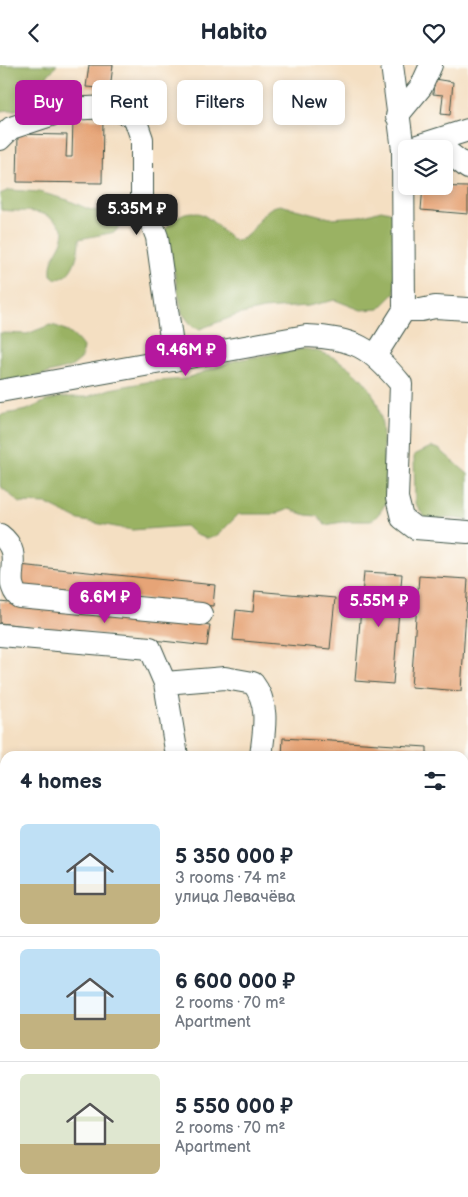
<!DOCTYPE html>
<meta charset="utf-8">
<style>
:root{--surface:#fff;--page:#f2f2f3;--text:#1f2937;--muted:#747a83;--line:#e0e1e3;--accent:#b5179e}
body{margin:0;font-family:"Balsamiq Sans",sans-serif;background:var(--page);color:var(--text);height:100vh;display:flex;flex-direction:column;font-size:19px;white-space:nowrap}
*{box-sizing:border-box;margin:0}
p{font-size:16px;color:var(--muted)}
.icon{flex:none;width:28px;height:28px;fill:none;stroke:currentColor;stroke-width:2;stroke-linecap:round;stroke-linejoin:round}
.map{position:relative;flex:1;overflow:hidden}
.details{position:absolute;left:0px;top:686px;width:469px;height:446px;display:flex;flex-direction:column;background:var(--surface);border-radius:15px 15px 0 0;box-shadow:0 2px 8px #0003}
.details>*{flex:none}
.guide{position:absolute;left:15px;top:15px;width:439px;height:45px;display:flex;gap:10px}
.controls{position:absolute;left:398px;top:75px;display:grid;gap:10px}
.controls a{display:grid;place-items:center;width:55px;height:55px;border-radius:8px;background:var(--surface);box-shadow:0 2px 8px #0003;font-size:25px}
.price{position:absolute;translate:-50% -42px;padding:0 11px;border-radius:10px;background:var(--accent);color:#fff;font-size:16px;line-height:32px;filter:drop-shadow(0 1px 2px #0008)}
.price::after{content:'';position:absolute;left:50%;top:30px;width:15px;height:11px;margin-left:-8px;background:inherit;clip-path:polygon(0 0,100% 0,50% 100%)}
.price.selected{background:#222;color:#fff}
ul{padding:0;list-style:none}
li{display:flex;align-items:center;gap:15px;height:125px;padding:0 20px}
li+li{border-top:1px solid var(--line)}
li span{display:grid;place-items:center;flex:none;width:140px;height:100px;border-radius:8px;color:#555}
li>.icon{margin-inline-start:auto}
span .icon{width:60px;height:60px;fill:#fffc;stroke-width:1}
li b{font-size:21px}
h2{display:flex;justify-content:space-between;align-items:center;height:60px;padding:0 20px;font-size:21px}
.pill{padding:0 18px;border-radius:8px;background:var(--surface);box-shadow:0 2px 8px #0003;font-size:18px;line-height:45px}
.pill.selected{background:var(--accent);color:#fff}
header{display:flex;justify-content:space-between;align-items:center;height:65px;padding:0 20px;background:var(--surface);font-size:22px;font-weight:800}
.map>svg:first-child{display:block}
.forest{fill:#9ab263;stroke:#5c784c}
.building{fill:#e6a477}
.lines{fill:none;stroke-linecap:round;stroke-linejoin:round}
.minor-casing{stroke:#3f5549;stroke-width:24}
.minor{stroke:#fff;stroke-width:22}
</style>
<header><svg class="icon" aria-label="back" viewBox="0 0 24 24"><path d="M15 5l-7 7 7 7"/></svg>Habito<svg class="icon" aria-label="heart" viewBox="0 0 24 24"><path d="M12 20l-8-8c-3-5 5-10 8-4 3-6 11-1 8 4z"/></svg></header>
<div class="map">
<svg width="468" height="1132" viewBox="0 0 468 1132">
<rect width="100%" height="100%" fill="#fdfcf7"/>
<filter id="ink" filterUnits="userSpaceOnUse"><feTurbulence type="fractalNoise" baseFrequency=".02" numOctaves="2"/><feDisplacementMap in="SourceGraphic" scale="10" xChannelSelector="R" yChannelSelector="G"/><feConvolveMatrix kernelMatrix="1 2 1 2 8 2 1 2 1" color-interpolation-filters="sRGB"/></filter>
<filter id="wash" filterUnits="userSpaceOnUse"><feTurbulence type="fractalNoise" baseFrequency=".0096" numOctaves="4" result="noise"/><feDisplacementMap in="SourceGraphic" scale="20" xChannelSelector="R" yChannelSelector="G"/><feGaussianBlur stdDeviation="1.12" result="paint"/><feColorMatrix in="noise" values="0 0 0 0 0 0 0 0 0 0 0 0 0 0 0 0 0 1.4 0 .05"/><feComposite in="paint" operator="in"/></filter>
<g filter="url(#wash)">
<rect width="100%" height="100%" fill="#f4dfc2"/>
<path class="forest" d="M 0,0 L 57,0 L 38,21 C 36,50 24,43 0,46 Z
M 9,125 L 39,127 L 68,135 L 88,144 L 111,149 L 122,158 L 115,167 L 79,174 C 79,189 73,213 56,214 L 51,210 C 49,188 63,184 64,166 C 49,141 25,148 1,145 L 0,129 Z
M 280,140 L 330,153 L 361,151 L 381,145 L 390,147 L 396,155 L 395,228 L 379,244 L 361,245 L 335,235 L 308,241 L 263,244 L 237,250 L 200,264 L 193,262 L 182,248 L 174,205 L 161,172 C 169,157 185,139 205,151 C 217,158 223,170 236,176 C 260,169 256,144 280,140 Z
M 50,260 C 62,261 76,271 83,282 L 81,294 L 71,302 L 0,321 L 0,268 L 27,269 Z
M 303,284 C 335,286 371,312 379,345 C 384,361 383,381 384,398 C 384,404 388,410 388,416 C 390,433 384,446 371,456 L 348,456 L 325,460 L 317,451 L 306,450 L 289,444 L 275,449 L 239,449 L 219,469 L 208,474 L 196,470 L 186,461 L 132,465 L 79,455 L 47,439 L 20,438 L 0,421 L 0,350 L 27,345 L 46,336 L 62,332 L 87,332 L 110,324 L 147,317 L 185,314 L 236,295 Z
M 431,382 L 439,384 L 468,409 L 468,456 C 453,451 440,455 425,453 L 415,438 L 414,390 Z"/>
<g id="blocks">
<path class="building" d="M 89,0 L 113,0 L 110,24 L 86,22 Z
M 434,14 L 453,17 L 450,50 L 441,49 L 443,30 L 433,29 Z
M 73,54 L 103,54 L 102,118 L 17,117 L 18,69 L 67,70 L 66,92 L 72,92 Z
M 423,121 L 468,122 L 468,149 L 421,145 Z
M 19,500 L 215,520 L 213,541 L 17,521 Z
M 364,507 L 402,509 L 393,619 L 355,616 Z
M 419,511 L 468,514 L 461,626 L 411,622 Z
M 255,526 L 335,533 L 330,584 L 233,575 L 236,545 L 253,547 Z
M 0,537 L 210,560 L 207,581 L 0,558 Z
M 283,673 L 427,682 L 427,691 L 282,691 Z
M 5,785 L 5,827 L 4,827 L 0,786 Z"/>
</g>
</g>
<g filter="url(#ink)">
<use href="#blocks" fill-opacity="0" stroke="#3f5549" stroke-width="1"/>
<g class="lines">
<g class="minor-casing">
<path id="minor" d="M 397,51 L 421,22 L 431,0
M 0,74 L 11,63 L 69,44 L 107,42 L 134,51 L 142,74 L 142,133 L 157,172 L 174,295
M 408,84 L 468,65
M 444,84 L 468,103
M 404,245 L 421,245 L 435,242 L 468,244
M 375,291 L 404,245 L 403,85 L 392,0
M 0,326 L 306,271 C 355,273 370,282 401,319 L 397,433 L 402,453 L 415,463 L 468,467
M 0,470 C 27,490 0,514 19,532 L 201,549
M 0,570 L 150,583 L 165,618 L 177,691
M 165,618 L 225,613 L 253,618 C 270,640 264,665 261,691
M 464,877 L 468,877
M 464,959 L 468,957
M 0,1042 L 5,1040
M 0,1125 L 5,1123"/>
</g>
<use href="#minor" class="minor"/>
</g>
</g>
</svg>
<div class="controls">
<a><svg class="icon" aria-label="layers" viewBox="0 0 24 24"><path d="M12 4l9 5-9 5-9-5zM3 14l9 5 9-5"/></svg></a>
</div>
<b class="price selected" style="left:137px;top:171px">5.35M ₽</b>
<b class="price" style="left:186px;top:312px">9.46M ₽</b>
<b class="price" style="left:105px;top:559px">6.6M ₽</b>
<b class="price" style="left:379px;top:563px">5.55M ₽</b>
<div class="guide">
<a class="pill selected">Buy</a>
<a class="pill">Rent</a>
<a class="pill">Filters</a>
<a class="pill">New</a>
</div>
<section class="details">
<h2>4 homes<svg class="icon" aria-label="filters" viewBox="0 0 24 24"><path d="M4 7h16M4 17h16"/><circle cx="9" cy="7" r="2"/><circle cx="15" cy="17" r="2"/></svg></h2>
<ul>
<li><span style="background:linear-gradient(#bfe0f5 60%,#c2b280 0)"><svg class="icon" aria-label="home" viewBox="0 0 24 24"><path d="M3 11l9-7 9 7M6 9v11h12V9"/></svg></span><div><b>5 350 000 ₽</b><p>3 rooms · 74 m²</p><p>улица Левачёва</p></div></li>
<li><span style="background:linear-gradient(#bfe0f5 65%,#c2b280 0)"><svg class="icon" aria-label="home" viewBox="0 0 24 24"><path d="M3 11l9-7 9 7M6 9v11h12V9"/></svg></span><div><b>6 600 000 ₽</b><p>2 rooms · 70 m²</p><p>Apartment</p></div></li>
<li><span style="background:linear-gradient(#dfe7d0 70%,#c2b280 0)"><svg class="icon" aria-label="home" viewBox="0 0 24 24"><path d="M3 11l9-7 9 7M6 9v11h12V9"/></svg></span><div><b>5 550 000 ₽</b><p>2 rooms · 70 m²</p><p>Apartment</p></div></li>
</ul>
</section>
</div>
